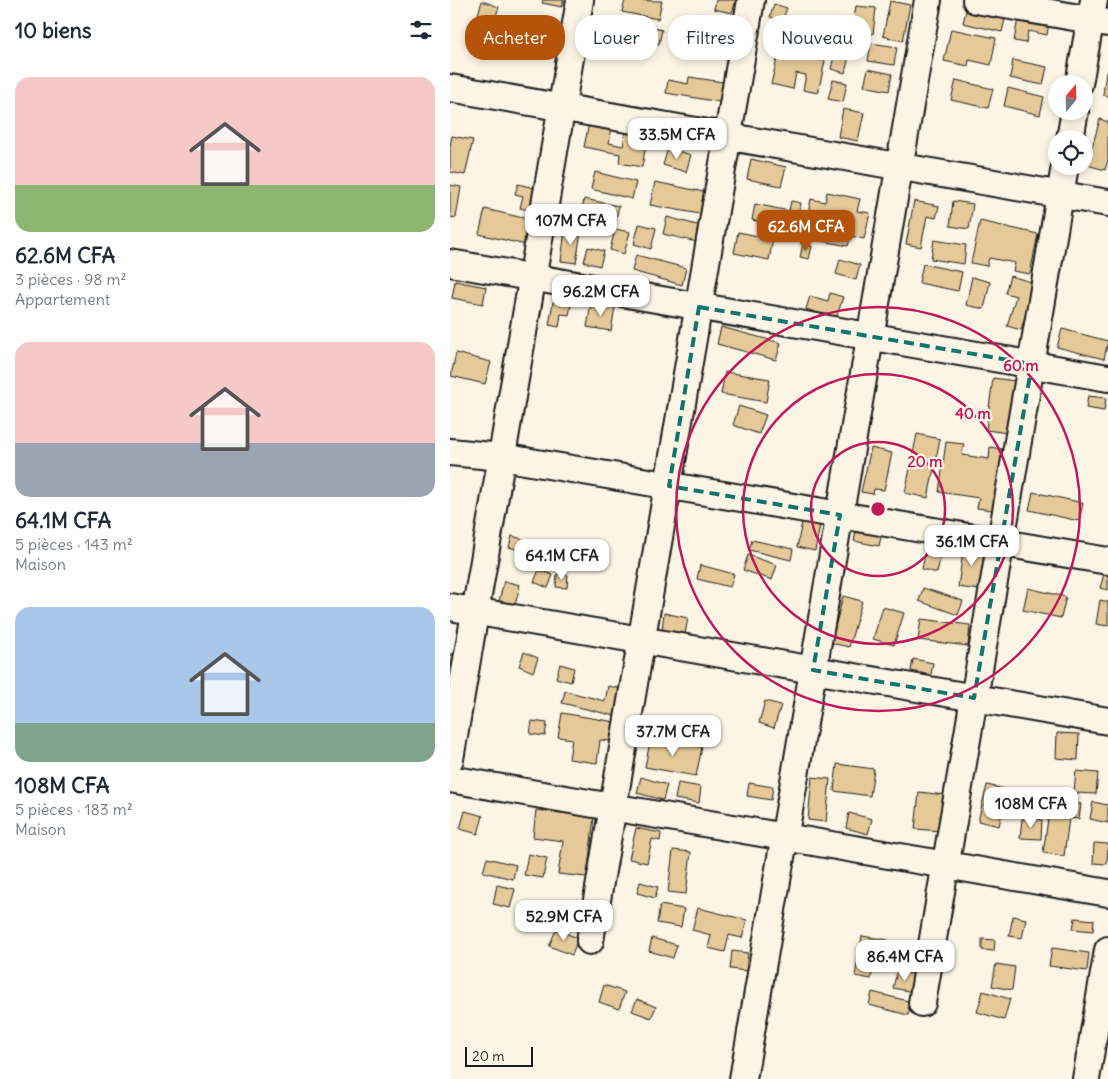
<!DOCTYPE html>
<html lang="fr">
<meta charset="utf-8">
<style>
:root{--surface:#fff;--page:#f6f6f7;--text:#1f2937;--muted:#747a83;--accent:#b45309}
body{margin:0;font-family:Delius,sans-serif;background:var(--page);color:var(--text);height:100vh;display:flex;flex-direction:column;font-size:19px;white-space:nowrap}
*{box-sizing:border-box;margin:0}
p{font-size:16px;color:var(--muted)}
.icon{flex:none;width:28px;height:28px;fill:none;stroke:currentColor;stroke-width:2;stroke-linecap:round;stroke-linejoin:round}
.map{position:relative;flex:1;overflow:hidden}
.drawer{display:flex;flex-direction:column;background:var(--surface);width:450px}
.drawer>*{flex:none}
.guide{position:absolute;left:15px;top:15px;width:475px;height:45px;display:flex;gap:10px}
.needle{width:32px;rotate:19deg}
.tools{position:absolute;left:598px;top:75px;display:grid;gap:10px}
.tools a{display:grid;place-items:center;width:45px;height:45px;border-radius:50%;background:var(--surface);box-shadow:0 2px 8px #0003;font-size:25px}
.scale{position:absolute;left:15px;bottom:12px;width:68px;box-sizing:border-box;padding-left:5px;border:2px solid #1c1c1c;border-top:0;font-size:14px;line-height:18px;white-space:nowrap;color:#1c1c1c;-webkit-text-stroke:4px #fcf5e5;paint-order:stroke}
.price{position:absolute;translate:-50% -42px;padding:0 11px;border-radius:10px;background:#fff;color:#222;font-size:16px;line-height:32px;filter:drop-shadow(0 1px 2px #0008)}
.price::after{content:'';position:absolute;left:50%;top:30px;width:15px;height:11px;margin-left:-8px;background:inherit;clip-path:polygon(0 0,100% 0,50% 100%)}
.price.on{background:var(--accent);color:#fff}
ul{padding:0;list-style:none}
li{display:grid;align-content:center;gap:10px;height:265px;padding:0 15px}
li span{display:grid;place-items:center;height:155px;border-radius:15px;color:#555}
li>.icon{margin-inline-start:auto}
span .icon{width:90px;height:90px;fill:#fffc;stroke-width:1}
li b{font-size:21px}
h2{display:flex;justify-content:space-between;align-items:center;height:60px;padding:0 15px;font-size:21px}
.pill{padding:0 18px;border-radius:20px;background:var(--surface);box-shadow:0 2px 8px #0003;font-size:18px;line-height:45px}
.pill.on{background:var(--accent);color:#fff}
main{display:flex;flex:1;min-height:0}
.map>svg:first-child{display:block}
.building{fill:#e5c999;stroke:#1c1c1c}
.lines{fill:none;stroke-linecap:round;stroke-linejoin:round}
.street-casing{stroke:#1c1c1c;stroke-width:30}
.street{stroke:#fcf5e5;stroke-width:26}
.marked{fill:none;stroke:#0f766e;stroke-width:4;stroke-dasharray:10 6;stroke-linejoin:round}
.ring{fill:none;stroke:#c2185b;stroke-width:2.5}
.centre{fill:#c2185b;stroke:#fcf5e5;stroke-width:2.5}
.ring-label{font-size:15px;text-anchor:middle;font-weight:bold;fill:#c2185b;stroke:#fcf5e5;stroke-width:4.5;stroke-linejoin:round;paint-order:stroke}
</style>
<main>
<section class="drawer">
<h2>10 biens<svg class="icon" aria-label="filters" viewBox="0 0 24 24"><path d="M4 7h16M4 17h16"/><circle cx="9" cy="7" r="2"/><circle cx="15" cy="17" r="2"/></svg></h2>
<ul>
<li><span style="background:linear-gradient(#f6c9c9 70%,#8fb573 0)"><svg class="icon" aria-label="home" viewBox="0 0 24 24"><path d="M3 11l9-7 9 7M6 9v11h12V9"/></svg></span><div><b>62.6M CFA</b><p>3 pièces · 98 m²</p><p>Appartement</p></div></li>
<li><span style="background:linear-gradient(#f6c9c9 65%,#9aa5b1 0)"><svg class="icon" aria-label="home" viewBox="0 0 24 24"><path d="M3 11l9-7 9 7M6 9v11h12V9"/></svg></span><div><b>64.1M CFA</b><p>5 pièces · 143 m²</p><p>Maison</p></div></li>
<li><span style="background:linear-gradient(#a9c7e8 75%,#7fa58c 0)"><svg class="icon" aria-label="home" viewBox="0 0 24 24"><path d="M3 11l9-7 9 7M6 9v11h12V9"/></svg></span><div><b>108M CFA</b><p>5 pièces · 183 m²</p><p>Maison</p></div></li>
</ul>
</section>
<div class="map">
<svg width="658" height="1079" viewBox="0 0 658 1079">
<rect width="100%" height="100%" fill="#fcf5e5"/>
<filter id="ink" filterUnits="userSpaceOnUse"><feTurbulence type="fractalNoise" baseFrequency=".02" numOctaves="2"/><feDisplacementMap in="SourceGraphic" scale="10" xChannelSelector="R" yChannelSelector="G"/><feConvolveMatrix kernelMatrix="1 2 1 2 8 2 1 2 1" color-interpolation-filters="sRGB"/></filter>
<g filter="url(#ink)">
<path class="building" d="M 93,0 L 114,0 L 112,7 L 92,3 Z
M 175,0 L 212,1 L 208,19 L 172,12 Z
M 266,0 L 286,0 L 282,13 L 264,9 Z
M 32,1 L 49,7 L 43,24 L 27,18 Z
M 440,1 L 460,5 L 453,41 L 433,36 Z
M 324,4 L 337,8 L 332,21 L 320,17 Z
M 406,6 L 426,8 L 423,34 L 402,31 Z
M 517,6 L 556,15 L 552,32 L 513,23 Z
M 250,14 L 266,17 L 262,34 L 246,31 Z
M 568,18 L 599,23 L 597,35 L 578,31 L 576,43 L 564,41 Z
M 178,21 L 212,30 L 209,44 L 175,35 Z
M 501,29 L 546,38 L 541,65 L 519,60 L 518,66 L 494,61 Z
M 222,35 L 243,39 L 240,49 L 220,44 Z
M 421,43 L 447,47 L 444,65 L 418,61 Z
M 386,48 L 400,52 L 395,73 L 381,69 Z
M 329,51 L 375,61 L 368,93 L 353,90 L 356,75 L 346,73 L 343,89 L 321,84 Z
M 563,60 L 597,67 L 593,85 L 560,78 Z
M 418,69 L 442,74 L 439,91 L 414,86 Z
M 656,72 L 658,73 L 658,96 L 653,95 Z
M 239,77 L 273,82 L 270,102 L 216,93 L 218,80 L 238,84 Z
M 383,80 L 397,83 L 393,102 L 378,99 Z
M 506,80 L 543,89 L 538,108 L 501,100 Z
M 558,88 L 594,97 L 590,115 L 554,106 Z
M 393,109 L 414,113 L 408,141 L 388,137 Z
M 650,119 L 658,122 L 658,160 L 655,170 L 637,165 Z
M 139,123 L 162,128 L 159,143 L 173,146 L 176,129 L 198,133 L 192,167 L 169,163 L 170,154 L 134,147 Z
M 2,136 L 23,140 L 15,175 L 0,172 L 0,146 Z
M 218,148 L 241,155 L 236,172 L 213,165 Z
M 301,159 L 336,167 L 331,186 L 297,179 Z
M 145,172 L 186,182 L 182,199 L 141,189 Z
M 205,182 L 254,192 L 250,214 L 200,205 Z
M 68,184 L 92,190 L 86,212 L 70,208 L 73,196 L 65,194 Z
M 0,185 L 11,187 L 6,218 L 0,217 Z
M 377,192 L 410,199 L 407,211 L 420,213 L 414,239 L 401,236 L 398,246 L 367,240 L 371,222 L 357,219 L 361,199 L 375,202 Z
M 134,199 L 169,206 L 165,223 L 131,216 Z
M 341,201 L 351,203 L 346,229 L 302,220 L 305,204 L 339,211 Z
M 464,201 L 489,206 L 486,218 L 477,216 L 471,247 L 456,244 Z
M 503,201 L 523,204 L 519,229 L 500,226 Z
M 35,209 L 86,221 L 80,246 L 29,234 Z
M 217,217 L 251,226 L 247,242 L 213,234 Z
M 530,221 L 588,234 L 580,274 L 563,271 L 565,263 L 539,258 L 537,266 L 521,263 Z
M 189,224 L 206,228 L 201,249 L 184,244 Z
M 165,229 L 180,232 L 174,254 L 160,250 Z
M 115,230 L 131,232 L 126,263 L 111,261 Z
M 288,232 L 323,239 L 319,260 L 284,253 Z
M 484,240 L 516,245 L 514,264 L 481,259 Z
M 353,244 L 362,246 L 359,259 L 350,257 Z
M 138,247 L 154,251 L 150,266 L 134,262 Z
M 186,255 L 236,268 L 232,285 L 182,271 Z
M 390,259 L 410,265 L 406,280 L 386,274 Z
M 473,264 L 512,272 L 508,291 L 469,283 Z
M 560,276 L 585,283 L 571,330 L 557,326 L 566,296 L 555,293 Z
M 522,277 L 540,282 L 534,309 L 516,305 Z
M 5,281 L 36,287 L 33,304 L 2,298 Z
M 380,293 L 393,297 L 386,319 L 356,309 L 360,296 L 378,301 Z
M 103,302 L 121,305 L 119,315 L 111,314 L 109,327 L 99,325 Z
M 141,303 L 165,307 L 161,331 L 137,327 Z
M 271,327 L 331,343 L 326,360 L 267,344 Z
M 612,329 L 658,341 L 654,359 L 607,347 Z
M 6,353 L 41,362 L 35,384 L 1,376 Z
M 275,372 L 320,379 L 316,402 L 271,394 Z
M 543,378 L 565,381 L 558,433 L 536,430 Z
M 638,396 L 656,398 L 654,411 L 636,408 Z
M 289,406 L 316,415 L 309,434 L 283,425 Z
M 467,434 L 490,439 L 478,498 L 455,493 Z
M 496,442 L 514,444 L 512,455 L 539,459 L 540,447 L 558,450 L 549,511 L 527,508 L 529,498 L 489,492 Z
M 421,448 L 442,453 L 434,490 L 424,489 L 423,494 L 411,492 Z
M 583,492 L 633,503 L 629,521 L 579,510 Z
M 353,517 L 371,520 L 365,551 L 347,547 Z
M 407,526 L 432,532 L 429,546 L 404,541 Z
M 62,536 L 106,549 L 102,560 L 59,547 Z
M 302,540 L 343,549 L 341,560 L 299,550 Z
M 514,544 L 535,547 L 529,590 L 508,587 Z
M 476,551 L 491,554 L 487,573 L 472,569 Z
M 298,555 L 327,565 L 322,580 L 293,570 Z
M 250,565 L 284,574 L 280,587 L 247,579 Z
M 656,567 L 658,567 L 658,590 L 650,588 Z
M 89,570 L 103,575 L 98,588 L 84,582 Z
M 107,574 L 118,575 L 117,588 L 106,587 Z
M 54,581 L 70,585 L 65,605 L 49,601 Z
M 473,588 L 513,601 L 508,615 L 469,601 Z
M 578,588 L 616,597 L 611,618 L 573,610 Z
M 393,596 L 412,601 L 399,647 L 381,643 Z
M 650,600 L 658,602 L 658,626 L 646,624 Z
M 433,607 L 454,613 L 444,645 L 423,639 Z
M 214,613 L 238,618 L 235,634 L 212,630 Z
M 471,619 L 520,625 L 518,646 L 468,640 Z
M 74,652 L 88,658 L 83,672 L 69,666 Z
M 0,654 L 7,655 L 0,689 Z
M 463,659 L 483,663 L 481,675 L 461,671 Z
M 110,664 L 124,668 L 121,682 L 106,678 Z
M 158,686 L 172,689 L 165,716 L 112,703 L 115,691 L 155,701 Z
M 315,701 L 331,705 L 324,728 L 309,723 Z
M 112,713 L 165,722 L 162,741 L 150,740 L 147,763 L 119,759 L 122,739 L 108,737 Z
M 82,721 L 97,723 L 95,736 L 80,734 Z
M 607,733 L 629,734 L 628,760 L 606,758 Z
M 201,737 L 252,747 L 246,776 L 195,767 Z
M 387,764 L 424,769 L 420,796 L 384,791 Z
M 626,771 L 648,773 L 646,794 L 624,793 Z
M 191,777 L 217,785 L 213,800 L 187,793 Z
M 362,777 L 380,779 L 376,822 L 358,820 Z
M 228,783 L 251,787 L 249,803 L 225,799 Z
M 299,783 L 323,787 L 321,800 L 297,796 Z
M 537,785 L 593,798 L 590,811 L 554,803 L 549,826 L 528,821 Z
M 469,792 L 495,795 L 491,831 L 465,829 Z
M 601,799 L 631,804 L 629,819 L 619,818 L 614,856 L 593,853 Z
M 643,802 L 658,805 L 658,823 L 640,819 Z
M 86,810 L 144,817 L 137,877 L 108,874 L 113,841 L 83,837 Z
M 15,811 L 33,816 L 28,834 L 10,829 Z
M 399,813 L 422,819 L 418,834 L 396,828 Z
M 572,819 L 592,820 L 591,839 L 570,838 Z
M 186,828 L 211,833 L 210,841 L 202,839 L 197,863 L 179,859 Z
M 644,843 L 658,844 L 657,864 L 643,863 Z
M 223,850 L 241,852 L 236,894 L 218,892 Z
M 78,854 L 97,858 L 93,878 L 74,875 Z
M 37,858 L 66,865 L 63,879 L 33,872 Z
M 190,882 L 208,887 L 205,898 L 187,893 Z
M 47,885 L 65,889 L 60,908 L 43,904 Z
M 210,905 L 234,909 L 231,927 L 207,923 Z
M 248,908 L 297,920 L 292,938 L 279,935 L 275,952 L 258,948 L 261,935 L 242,930 Z
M 563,916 L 576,919 L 572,938 L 559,936 Z
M 625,918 L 644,920 L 643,931 L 623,929 Z
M 106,930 L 128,938 L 122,955 L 99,946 Z
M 412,936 L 438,940 L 436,950 L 426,948 L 421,979 L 405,976 Z
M 202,938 L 227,945 L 223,958 L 199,951 Z
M 532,939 L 545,940 L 544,951 L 532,950 Z
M 449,946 L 471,952 L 468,966 L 446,961 Z
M 602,948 L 639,953 L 637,971 L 599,966 Z
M 282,951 L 298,953 L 296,971 L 280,969 Z
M 546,964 L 565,967 L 562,990 L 542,986 Z
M 447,971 L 467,975 L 463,992 L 443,988 Z
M 154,985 L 175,992 L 169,1009 L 149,1002 Z
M 533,991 L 560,999 L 554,1020 L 527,1012 Z
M 422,992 L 462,1002 L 458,1015 L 419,1005 Z
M 187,999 L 206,1007 L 201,1018 L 182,1011 Z"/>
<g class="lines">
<g class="street-casing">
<path id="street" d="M 526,0 L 658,23
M 629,84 L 644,0
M 0,88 L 658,203
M 620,139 L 625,111
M 0,263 L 658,378
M 0,452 L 52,457 L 658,561
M 0,607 L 658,721
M 0,759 L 130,0
M 0,779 L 658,893
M 140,941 L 301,0
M 472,1003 L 615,166
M 293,1079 L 478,0
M 636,1079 L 658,950"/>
</g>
<use href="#street" class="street"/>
</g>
</g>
<path class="marked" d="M 249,307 L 582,364 L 524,698 L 363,670 L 390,515 L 219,486 Z"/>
<g class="ring">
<circle cx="428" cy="509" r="67"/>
<circle cx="428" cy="509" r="135"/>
<circle cx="428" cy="509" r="202"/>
</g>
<circle cx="428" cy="509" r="8" class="centre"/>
<g class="ring-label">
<text x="571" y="371">60 m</text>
<text x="523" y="419">40 m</text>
<text x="475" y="467">20 m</text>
</g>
</svg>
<div class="tools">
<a><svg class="needle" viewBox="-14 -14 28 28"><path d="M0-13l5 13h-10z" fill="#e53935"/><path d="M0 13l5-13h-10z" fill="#747a83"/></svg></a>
<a><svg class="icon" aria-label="locate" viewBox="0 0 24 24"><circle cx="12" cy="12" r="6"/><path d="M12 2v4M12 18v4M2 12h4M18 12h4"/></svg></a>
</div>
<div class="scale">20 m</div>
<b class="price" style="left:227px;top:160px">33.5M CFA</b>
<b class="price" style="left:121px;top:246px">107M CFA</b>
<b class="price on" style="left:356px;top:252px">62.6M CFA</b>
<b class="price" style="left:151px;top:317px">96.2M CFA</b>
<b class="price" style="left:522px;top:567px">36.1M CFA</b>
<b class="price" style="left:112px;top:581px">64.1M CFA</b>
<b class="price" style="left:223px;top:757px">37.7M CFA</b>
<b class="price" style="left:581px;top:829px">108M CFA</b>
<b class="price" style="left:114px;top:942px">52.9M CFA</b>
<b class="price" style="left:455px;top:982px">86.4M CFA</b>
<div class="guide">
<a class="pill on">Acheter</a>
<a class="pill">Louer</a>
<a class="pill">Filtres</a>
<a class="pill">Nouveau</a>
</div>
</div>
</main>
